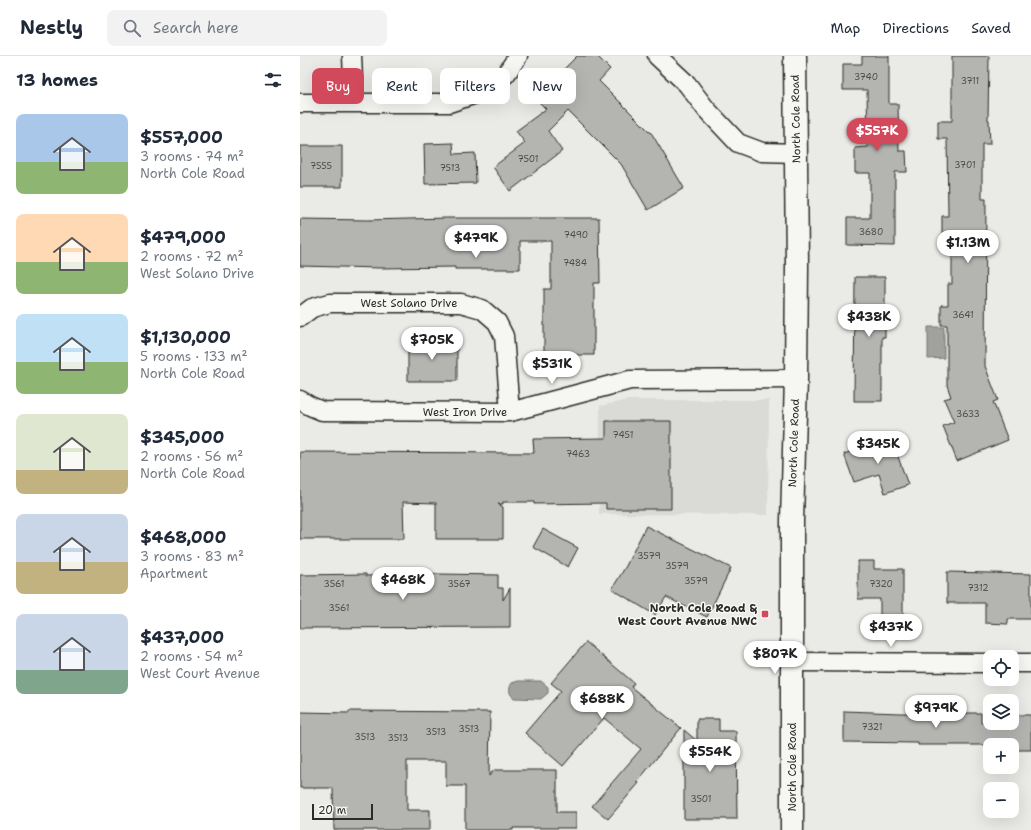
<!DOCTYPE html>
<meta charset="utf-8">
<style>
:root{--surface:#fff;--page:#f2f2f3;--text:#1f2937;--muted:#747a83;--line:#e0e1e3;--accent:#d1495b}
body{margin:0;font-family:"Shantell Sans",sans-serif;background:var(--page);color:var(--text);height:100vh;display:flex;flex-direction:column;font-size:15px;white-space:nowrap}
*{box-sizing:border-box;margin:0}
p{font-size:13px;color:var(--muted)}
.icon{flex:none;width:22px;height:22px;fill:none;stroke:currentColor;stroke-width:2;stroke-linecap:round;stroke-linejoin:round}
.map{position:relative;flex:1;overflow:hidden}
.side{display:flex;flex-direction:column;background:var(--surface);width:300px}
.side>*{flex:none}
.top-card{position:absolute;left:12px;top:12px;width:380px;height:36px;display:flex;gap:8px}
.fabs{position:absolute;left:683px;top:594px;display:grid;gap:8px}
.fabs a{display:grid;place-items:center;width:36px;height:36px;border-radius:8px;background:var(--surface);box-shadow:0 4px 16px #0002;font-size:20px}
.scale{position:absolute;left:12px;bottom:10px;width:61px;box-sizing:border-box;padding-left:4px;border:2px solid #2b2b2b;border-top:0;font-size:11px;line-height:14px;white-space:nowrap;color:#2b2b2b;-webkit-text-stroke:3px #f6f6f2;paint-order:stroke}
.price{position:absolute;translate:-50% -34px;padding:0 9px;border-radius:14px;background:#fff;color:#222;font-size:13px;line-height:26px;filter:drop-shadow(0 1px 2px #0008)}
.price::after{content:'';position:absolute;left:50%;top:24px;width:12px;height:9px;margin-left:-6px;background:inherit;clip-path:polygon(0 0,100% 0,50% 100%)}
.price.on{background:var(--accent);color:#fff}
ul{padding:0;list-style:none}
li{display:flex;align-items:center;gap:12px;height:100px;padding:0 16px}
li span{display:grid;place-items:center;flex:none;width:112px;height:80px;border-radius:8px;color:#555}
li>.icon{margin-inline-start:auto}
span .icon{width:48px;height:48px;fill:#fffc;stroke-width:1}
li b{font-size:17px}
h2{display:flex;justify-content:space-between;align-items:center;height:48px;padding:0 16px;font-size:17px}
.tag{padding:0 14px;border-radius:8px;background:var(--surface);box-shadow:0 4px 16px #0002;font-size:14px;line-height:36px}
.tag.on{background:var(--accent);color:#fff}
header{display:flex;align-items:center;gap:24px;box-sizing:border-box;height:56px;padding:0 20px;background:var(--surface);border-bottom:1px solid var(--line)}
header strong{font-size:19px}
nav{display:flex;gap:22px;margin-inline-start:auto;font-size:14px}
.search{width:280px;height:36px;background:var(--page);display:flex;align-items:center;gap:10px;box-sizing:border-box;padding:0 14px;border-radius:8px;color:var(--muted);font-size:15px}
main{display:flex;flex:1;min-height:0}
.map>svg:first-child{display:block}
.built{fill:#dadad6}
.water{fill:#a1a19e;stroke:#727270}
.building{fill:#b4b4b1;stroke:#2b2b2b}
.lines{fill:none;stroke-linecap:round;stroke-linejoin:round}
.street-casing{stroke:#2b2b2b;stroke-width:21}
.secondary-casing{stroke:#2b2b2b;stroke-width:25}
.street{stroke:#f6f6f2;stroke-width:18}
.secondary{stroke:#f6f6f2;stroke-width:22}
.poi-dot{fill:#d1495b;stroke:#f6f6f2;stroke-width:1.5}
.labels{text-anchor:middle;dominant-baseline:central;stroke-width:3;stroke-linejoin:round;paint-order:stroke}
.number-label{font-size:9px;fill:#4d4d4c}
.street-label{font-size:11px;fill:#2b2b2b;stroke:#f6f6f2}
.poi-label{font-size:11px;font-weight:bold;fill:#2b2b2b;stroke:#f6f6f2;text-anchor:end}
</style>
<header>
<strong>Nestly</strong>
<div class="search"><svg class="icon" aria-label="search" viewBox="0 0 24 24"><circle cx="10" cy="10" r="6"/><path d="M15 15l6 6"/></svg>Search here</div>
<nav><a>Map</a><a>Directions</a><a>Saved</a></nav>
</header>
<main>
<section class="side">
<h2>13 homes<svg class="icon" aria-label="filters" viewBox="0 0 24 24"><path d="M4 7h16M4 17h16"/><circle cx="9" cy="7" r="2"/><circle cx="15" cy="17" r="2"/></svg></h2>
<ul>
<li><span style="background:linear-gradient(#a9c7e8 60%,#8fb573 0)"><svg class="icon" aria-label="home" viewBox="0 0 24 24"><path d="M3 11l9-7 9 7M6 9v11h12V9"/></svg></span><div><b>$557,000</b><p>3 rooms · 74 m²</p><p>North Cole Road</p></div></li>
<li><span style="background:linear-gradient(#ffd9b3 60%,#8fb573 0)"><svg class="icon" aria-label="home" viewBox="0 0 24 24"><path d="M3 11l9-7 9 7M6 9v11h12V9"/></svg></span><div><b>$479,000</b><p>2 rooms · 72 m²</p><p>West Solano Drive</p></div></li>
<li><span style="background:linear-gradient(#bfe0f5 60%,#8fb573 0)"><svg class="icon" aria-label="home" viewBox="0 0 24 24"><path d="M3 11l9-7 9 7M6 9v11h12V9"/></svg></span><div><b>$1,130,000</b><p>5 rooms · 133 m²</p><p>North Cole Road</p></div></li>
<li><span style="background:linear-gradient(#dfe7d0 70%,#c2b280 0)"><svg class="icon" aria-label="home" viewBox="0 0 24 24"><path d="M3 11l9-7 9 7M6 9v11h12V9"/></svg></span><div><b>$345,000</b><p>2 rooms · 56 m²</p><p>North Cole Road</p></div></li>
<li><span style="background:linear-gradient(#c9d6e8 60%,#c2b280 0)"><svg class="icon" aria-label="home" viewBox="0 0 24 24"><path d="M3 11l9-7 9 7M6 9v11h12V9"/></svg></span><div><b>$468,000</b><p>3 rooms · 83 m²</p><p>Apartment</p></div></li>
<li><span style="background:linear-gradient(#c9d6e8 70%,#7fa58c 0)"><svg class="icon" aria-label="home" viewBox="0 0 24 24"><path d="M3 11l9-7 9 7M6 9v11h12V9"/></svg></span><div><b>$437,000</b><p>2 rooms · 54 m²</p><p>West Court Avenue</p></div></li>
</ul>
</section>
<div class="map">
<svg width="731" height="774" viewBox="0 0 731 774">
<rect width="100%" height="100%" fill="#eaeae6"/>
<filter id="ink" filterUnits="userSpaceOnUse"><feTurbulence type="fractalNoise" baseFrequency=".025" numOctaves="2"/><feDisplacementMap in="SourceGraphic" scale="8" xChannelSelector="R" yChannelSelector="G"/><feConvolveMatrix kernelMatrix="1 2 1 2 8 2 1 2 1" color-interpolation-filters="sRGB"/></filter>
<g filter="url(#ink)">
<path class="built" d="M 328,344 L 469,344 L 468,459 L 299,458 L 300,350 Z"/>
<path class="water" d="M 628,271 L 644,271 L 644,302 L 628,303 Z
M 218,625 L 241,625 L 248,631 L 248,637 L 241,643 L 214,642 C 209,638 208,633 212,627 Z"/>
<path class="building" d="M 277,0 L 297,0 L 310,13 L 299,25 L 352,78 L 384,132 L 348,154 L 321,108 L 268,55 L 248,75 L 262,95 L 210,135 L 193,111 L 225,87 L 216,75 L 246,53 L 235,42 Z
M 562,0 L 589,0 L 589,48 L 598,48 L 599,95 L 606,95 L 607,116 L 595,116 L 595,190 L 547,189 L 547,162 L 570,162 L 570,117 L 555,117 L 555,92 L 568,91 L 567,34 L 543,34 L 543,8 L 562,8 Z
M 652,0 L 689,0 L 688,64 L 689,64 L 690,88 L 682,88 L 682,143 L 686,143 L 685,310 L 698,344 L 693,346 L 708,384 L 657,405 L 643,370 L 654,366 L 644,343 L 651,341 L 647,329 L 647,269 L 641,269 L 641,249 L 648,249 L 648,228 L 652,228 L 652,193 L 642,193 L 642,160 L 648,160 L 647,83 L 638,83 L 638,65 L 652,65 Z
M 153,87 L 154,98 L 175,97 L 176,127 L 125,128 L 124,88 Z
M 0,90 L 42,90 L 42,131 L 0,131 Z
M 148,162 L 299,162 L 300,227 L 294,227 L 294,299 L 244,299 L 244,233 L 251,233 L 251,185 L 220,185 L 220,213 L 155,213 L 155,211 L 80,212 L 0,210 L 0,163 L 68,164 Z
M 555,221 L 585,221 L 585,281 L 582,281 L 582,345 L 554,345 Z
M 108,282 L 139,282 L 139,289 L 157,289 L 157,325 L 108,325 Z
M 306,365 L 371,365 L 371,453 L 306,453 L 306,447 L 234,448 L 234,446 L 203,446 L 203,448 L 198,448 L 203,451 L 203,483 L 136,483 L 136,447 L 103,446 L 104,483 L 0,483 L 0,396 L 234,397 L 233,383 L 306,382 Z
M 591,381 L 608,429 L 585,437 L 579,418 L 554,426 L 544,398 Z
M 346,470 L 431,512 L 407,561 L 366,541 L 355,559 L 312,533 L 326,510 Z
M 243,473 L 278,492 L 268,511 L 233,491 Z
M 558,505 L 574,505 L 574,513 L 603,513 L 603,562 L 580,562 L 580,543 L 558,543 Z
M 647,516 L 731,518 L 731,563 L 708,563 L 708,568 L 685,567 L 685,547 L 647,547 Z
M 66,518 L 66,520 L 140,518 L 198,519 L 198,532 L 203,532 L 203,544 L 210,532 L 210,571 L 0,572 L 0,519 Z
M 286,586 L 334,627 L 331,631 L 381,672 L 337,726 L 339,727 L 308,763 L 292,750 L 341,693 L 304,662 L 263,710 L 225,677 L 261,635 L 251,627 Z
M 49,655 L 190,656 L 189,720 L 194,714 L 257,714 L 257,756 L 276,756 L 276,772 L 213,772 L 213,774 L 165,774 L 165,730 L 146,730 L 146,705 L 107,705 L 107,754 L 130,754 L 130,774 L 34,774 L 33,732 L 0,732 L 0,656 L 49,657 Z
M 544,655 L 600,657 L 681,657 L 681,667 L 712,667 L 712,659 L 731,659 L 731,694 L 712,694 L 712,689 L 618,689 L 618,687 L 544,686 Z
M 397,663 L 419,663 L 419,675 L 436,675 L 437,763 L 384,763 L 384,674 L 397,685 Z"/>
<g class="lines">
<g class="street-casing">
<path id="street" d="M 52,0 L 54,47
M 357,0 L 387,28 L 406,53 L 438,87 L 462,96 L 496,97
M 0,47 L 149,47 L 182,36 L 206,18 L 218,0
M 0,261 L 12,252 L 30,247 L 161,247 L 182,253 L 197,266 L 204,280 L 210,356
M 0,344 L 10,350 L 22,355 L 210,356 L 330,324 L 496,323
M 492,606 L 690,607
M 712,607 L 731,607"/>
</g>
<g class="secondary-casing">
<path id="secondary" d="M 492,774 L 492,465 L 496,323 L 497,210 L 495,0"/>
</g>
<use href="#street" class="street"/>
<use href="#secondary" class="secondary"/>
</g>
</g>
<rect class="poi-dot" x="461" y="554" width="8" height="8" rx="2"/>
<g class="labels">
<g class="number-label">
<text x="566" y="21">3740</text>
<text x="670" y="25">3711</text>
<text x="228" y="103">7501</text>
<text x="665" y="109">3701</text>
<text x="21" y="110">7555</text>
<text x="150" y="112">7513</text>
<text x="571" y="176">3680</text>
<text x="276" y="179">7490</text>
<text x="275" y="207">7484</text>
<text x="663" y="259">3641</text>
<text x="668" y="358">3633</text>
<text x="323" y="379">7451</text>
<text x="278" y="398">7463</text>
<text x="349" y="500">3579</text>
<text x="377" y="510">3579</text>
<text x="396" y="525">3579</text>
<text x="34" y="528">3561</text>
<text x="159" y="528">3567</text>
<text x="581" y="528">7320</text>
<text x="678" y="532">7312</text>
<text x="39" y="552">3561</text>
<text x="572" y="671">7321</text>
<text x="169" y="673">3513</text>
<text x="136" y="676">3513</text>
<text x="65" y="681">3513</text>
<text x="98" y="682">3513</text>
<text x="401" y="743">3501</text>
</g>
<g class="street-label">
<text transform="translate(496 63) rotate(-91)">North Cole Road</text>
<text x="109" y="247">West Solano Drive</text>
<text x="165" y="356">West Iron Drive</text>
<text transform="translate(494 387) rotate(-88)">North Cole Road</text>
<text transform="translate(492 711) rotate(-90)">North Cole Road</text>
</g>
<g class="poi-label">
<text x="457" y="552">North Cole Road &amp;<tspan x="457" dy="13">West Court Avenue NWC</tspan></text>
</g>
</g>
</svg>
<div class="fabs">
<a><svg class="icon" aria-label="locate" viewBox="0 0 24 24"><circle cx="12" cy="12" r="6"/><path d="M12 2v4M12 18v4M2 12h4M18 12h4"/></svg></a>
<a><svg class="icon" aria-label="layers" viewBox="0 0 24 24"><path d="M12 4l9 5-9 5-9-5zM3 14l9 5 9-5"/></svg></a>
<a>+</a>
<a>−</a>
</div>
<div class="scale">20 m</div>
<b class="price on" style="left:577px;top:96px">$557K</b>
<b class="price" style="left:176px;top:203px">$479K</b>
<b class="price" style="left:668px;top:208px">$1.13M</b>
<b class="price" style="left:569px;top:282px">$438K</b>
<b class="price" style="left:132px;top:305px">$705K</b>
<b class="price" style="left:252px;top:329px">$531K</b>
<b class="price" style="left:578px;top:409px">$345K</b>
<b class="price" style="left:103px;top:545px">$468K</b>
<b class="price" style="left:591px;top:592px">$437K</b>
<b class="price" style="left:475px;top:619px">$807K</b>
<b class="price" style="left:302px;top:664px">$688K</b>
<b class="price" style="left:636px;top:673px">$979K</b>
<b class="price" style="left:410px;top:717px">$554K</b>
<div class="top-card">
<a class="tag on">Buy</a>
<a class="tag">Rent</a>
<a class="tag">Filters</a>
<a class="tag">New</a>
</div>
</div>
</main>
